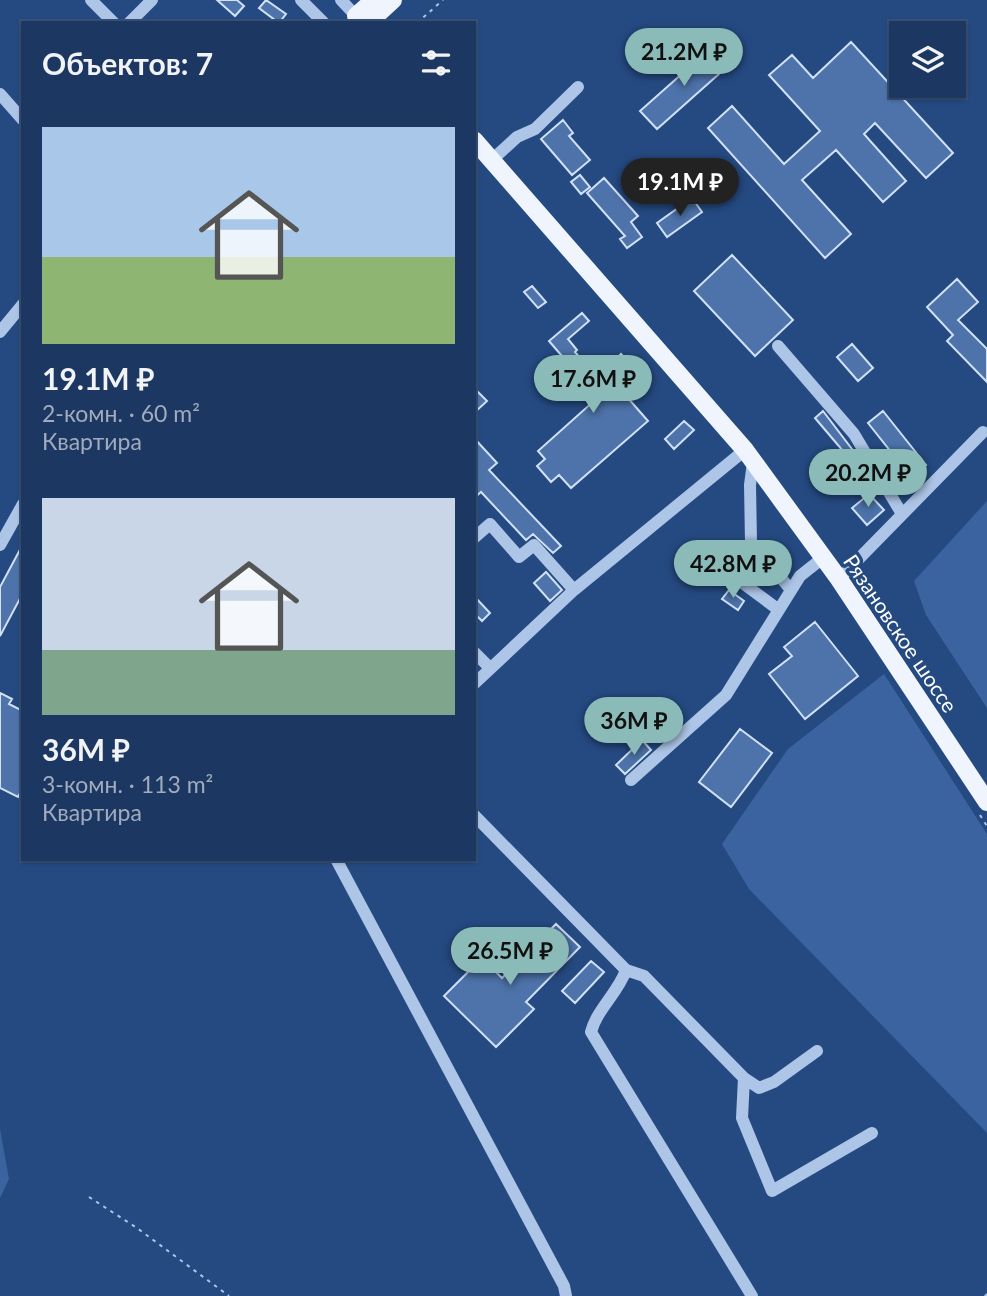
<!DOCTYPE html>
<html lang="ru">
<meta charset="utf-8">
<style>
:root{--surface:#1c3862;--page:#29436b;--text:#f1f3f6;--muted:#a0acbe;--line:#3a5277;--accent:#8bbbb9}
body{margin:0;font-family:Lato,sans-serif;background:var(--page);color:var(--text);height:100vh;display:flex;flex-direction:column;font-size:26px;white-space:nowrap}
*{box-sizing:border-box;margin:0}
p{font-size:23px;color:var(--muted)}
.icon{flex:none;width:38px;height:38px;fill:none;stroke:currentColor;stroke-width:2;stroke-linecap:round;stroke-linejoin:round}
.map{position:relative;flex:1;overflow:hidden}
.side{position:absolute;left:21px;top:21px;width:455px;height:840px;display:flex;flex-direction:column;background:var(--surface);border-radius:0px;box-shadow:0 2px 5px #0004,0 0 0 2px var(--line)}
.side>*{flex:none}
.buttons{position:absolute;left:889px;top:21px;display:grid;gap:14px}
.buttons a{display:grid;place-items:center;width:77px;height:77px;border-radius:0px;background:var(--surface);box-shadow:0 2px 5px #0004,0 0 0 2px var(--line);font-size:35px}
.price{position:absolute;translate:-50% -60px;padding:0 16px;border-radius:24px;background:var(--accent);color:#111;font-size:23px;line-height:46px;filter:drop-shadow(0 2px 4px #0008)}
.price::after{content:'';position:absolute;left:50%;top:42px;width:21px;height:16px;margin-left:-10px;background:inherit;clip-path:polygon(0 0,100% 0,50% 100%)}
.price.on{background:#222;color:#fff}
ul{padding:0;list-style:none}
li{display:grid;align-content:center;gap:14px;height:371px;padding:0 21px}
li span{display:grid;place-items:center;height:217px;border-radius:0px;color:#555}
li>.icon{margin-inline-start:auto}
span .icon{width:126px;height:126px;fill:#fffc;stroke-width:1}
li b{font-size:30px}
h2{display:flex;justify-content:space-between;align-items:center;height:84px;padding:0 21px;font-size:30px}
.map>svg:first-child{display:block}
.green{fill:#3a639f}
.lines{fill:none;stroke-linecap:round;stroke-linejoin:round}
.stream{stroke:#a1bfe8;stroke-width:3.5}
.building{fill:#4d73aa;stroke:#d0e0f5;stroke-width:2}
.path{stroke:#adc5e7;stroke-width:2;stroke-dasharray:3.5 5;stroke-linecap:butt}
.minor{stroke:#adc5e7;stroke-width:12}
.major{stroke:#eff4fd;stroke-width:18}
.labels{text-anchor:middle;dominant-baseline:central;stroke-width:7;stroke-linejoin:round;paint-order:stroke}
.street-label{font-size:21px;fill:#fff;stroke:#254a82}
</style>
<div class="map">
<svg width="987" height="1296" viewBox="0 0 987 1296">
<rect width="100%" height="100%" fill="#254a82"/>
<path class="green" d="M 987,501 L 987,708 L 926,615 L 914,581 Z
M 884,674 L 987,834 L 987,1133 L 749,889 L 722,844 L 788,749 Z
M 0,1129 L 9,1179 L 0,1198 Z"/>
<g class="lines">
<path class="stream" d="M 986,1296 L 987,1295"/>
</g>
<path class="building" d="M 217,0 L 237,0 L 244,6 L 235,16 Z
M 266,0 L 286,14 L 279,23 L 259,8 Z
M 851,42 L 953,153 L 926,178 L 875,123 L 864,134 L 906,181 L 883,202 L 836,150 L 802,180 L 851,234 L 825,258 L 708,128 L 732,106 L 784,164 L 820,131 L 769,75 L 792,55 L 813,78 Z
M 711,48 L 728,66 L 657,129 L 640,111 Z
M 563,120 L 573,133 L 569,136 L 590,160 L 572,175 L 541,139 Z
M 580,175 L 590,187 L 581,194 L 571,182 Z
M 604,178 L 638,216 L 631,222 L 642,237 L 627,248 L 620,239 L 625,236 L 587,193 Z
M 692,198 L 702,212 L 667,237 L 657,223 Z
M 732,255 L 793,320 L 755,356 L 694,291 Z
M 957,279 L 978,302 L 958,320 L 987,349 L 987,382 L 947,341 L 953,335 L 927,307 Z
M 532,286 L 546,302 L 538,308 L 524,292 Z
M 582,313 L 589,321 L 568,339 L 577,350 L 575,352 L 590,370 L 603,358 L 610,365 L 621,354 L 646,381 L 627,397 L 648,421 L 571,488 L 559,475 L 551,482 L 537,466 L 545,459 L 538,451 L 614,383 L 602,371 L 586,384 L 549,341 Z
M 852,344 L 873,368 L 858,381 L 837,357 Z
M 474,388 L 487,401 L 474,413 Z
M 823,411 L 855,453 L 849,458 L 815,418 Z
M 883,411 L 926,465 L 911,477 L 868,423 Z
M 684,421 L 694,430 L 674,449 L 665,439 Z
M 474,438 L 497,463 L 489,470 L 561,546 L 553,553 L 533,534 L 526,540 L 481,492 L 474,498 Z
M 869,494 L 884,510 L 867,525 L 852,508 Z
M 23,544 L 23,593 L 0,636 L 0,587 Z
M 756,561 L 763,571 L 755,581 L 745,574 Z
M 546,572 L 562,590 L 550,601 L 534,583 Z
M 729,590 L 744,601 L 738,610 L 722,599 Z
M 474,596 L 490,613 L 482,621 L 474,613 Z
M 815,622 L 858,676 L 805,719 L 769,674 L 792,656 L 784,647 Z
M 0,693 L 12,699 L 9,704 L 23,711 L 23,787 L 18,797 L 0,788 Z
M 740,729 L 772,753 L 731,807 L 699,782 Z
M 642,740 L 651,750 L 625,774 L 616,765 Z
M 556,924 L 580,947 L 526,1002 L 534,1009 L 496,1047 L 444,996 L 482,958 L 502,978 Z
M 591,961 L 604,972 L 575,1003 L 562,991 Z"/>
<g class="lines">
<path class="path" d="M 417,23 L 443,0
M 980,815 L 987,826
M 89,1197 L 137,1228 L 229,1296"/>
<path class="minor" d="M 91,0 L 114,23
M 301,0 L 324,23
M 341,0 L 356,16
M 129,23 L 152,0
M 0,94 L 23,120
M 493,159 L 517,137 L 535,129 L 578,87
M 0,332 L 23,304
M 778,346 L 854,434 L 902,514
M 753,462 L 750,485 L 751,542 L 729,573 L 779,610
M 474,538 L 490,524 L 519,557 L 534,545 L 574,590
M 751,542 L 791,590
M 0,545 L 23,504
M 839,579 L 983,432
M 474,652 L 490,668
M 474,684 L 574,590 L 745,450
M 631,780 L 726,695 L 800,576 L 824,557
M 474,815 L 626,970 C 618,993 597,1009 591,1032 L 752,1296
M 336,859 L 564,1286 L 566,1296
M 626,970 L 644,976 L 744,1078 L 759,1088 L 774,1082 L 817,1051
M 744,1078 L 742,1118 L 772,1191 L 872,1133"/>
<path class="major" d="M 362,23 L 356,16 L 374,0
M 368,23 L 393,0
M 474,140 L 745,450 L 839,579 L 987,802"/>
</g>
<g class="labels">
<g class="street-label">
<text transform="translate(901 633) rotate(56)">Рязановское шоссе</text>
</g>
</g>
</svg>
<div class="buttons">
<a><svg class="icon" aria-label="layers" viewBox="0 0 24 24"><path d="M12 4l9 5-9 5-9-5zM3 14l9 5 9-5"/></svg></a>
</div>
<b class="price" style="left:684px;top:88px">21.2M ₽</b>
<b class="price on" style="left:680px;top:218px">19.1M ₽</b>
<b class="price" style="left:593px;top:415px">17.6M ₽</b>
<b class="price" style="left:868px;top:509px">20.2M ₽</b>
<b class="price" style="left:733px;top:600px">42.8M ₽</b>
<b class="price" style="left:634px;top:757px">36M ₽</b>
<b class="price" style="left:510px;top:987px">26.5M ₽</b>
<section class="side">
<h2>Объектов: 7<svg class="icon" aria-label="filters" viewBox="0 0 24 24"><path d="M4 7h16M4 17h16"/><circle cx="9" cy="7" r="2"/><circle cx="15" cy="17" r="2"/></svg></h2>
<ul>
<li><span style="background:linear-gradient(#a9c7e8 60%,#8fb573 0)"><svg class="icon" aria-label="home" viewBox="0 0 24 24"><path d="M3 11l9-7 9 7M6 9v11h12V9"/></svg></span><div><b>19.1M ₽</b><p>2-комн. · 60 m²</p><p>Квартира</p></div></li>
<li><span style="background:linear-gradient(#c9d6e8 70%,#7fa58c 0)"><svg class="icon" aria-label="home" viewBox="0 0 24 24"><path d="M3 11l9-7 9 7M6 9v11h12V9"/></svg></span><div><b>36M ₽</b><p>3-комн. · 113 m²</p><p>Квартира</p></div></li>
</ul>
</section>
</div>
